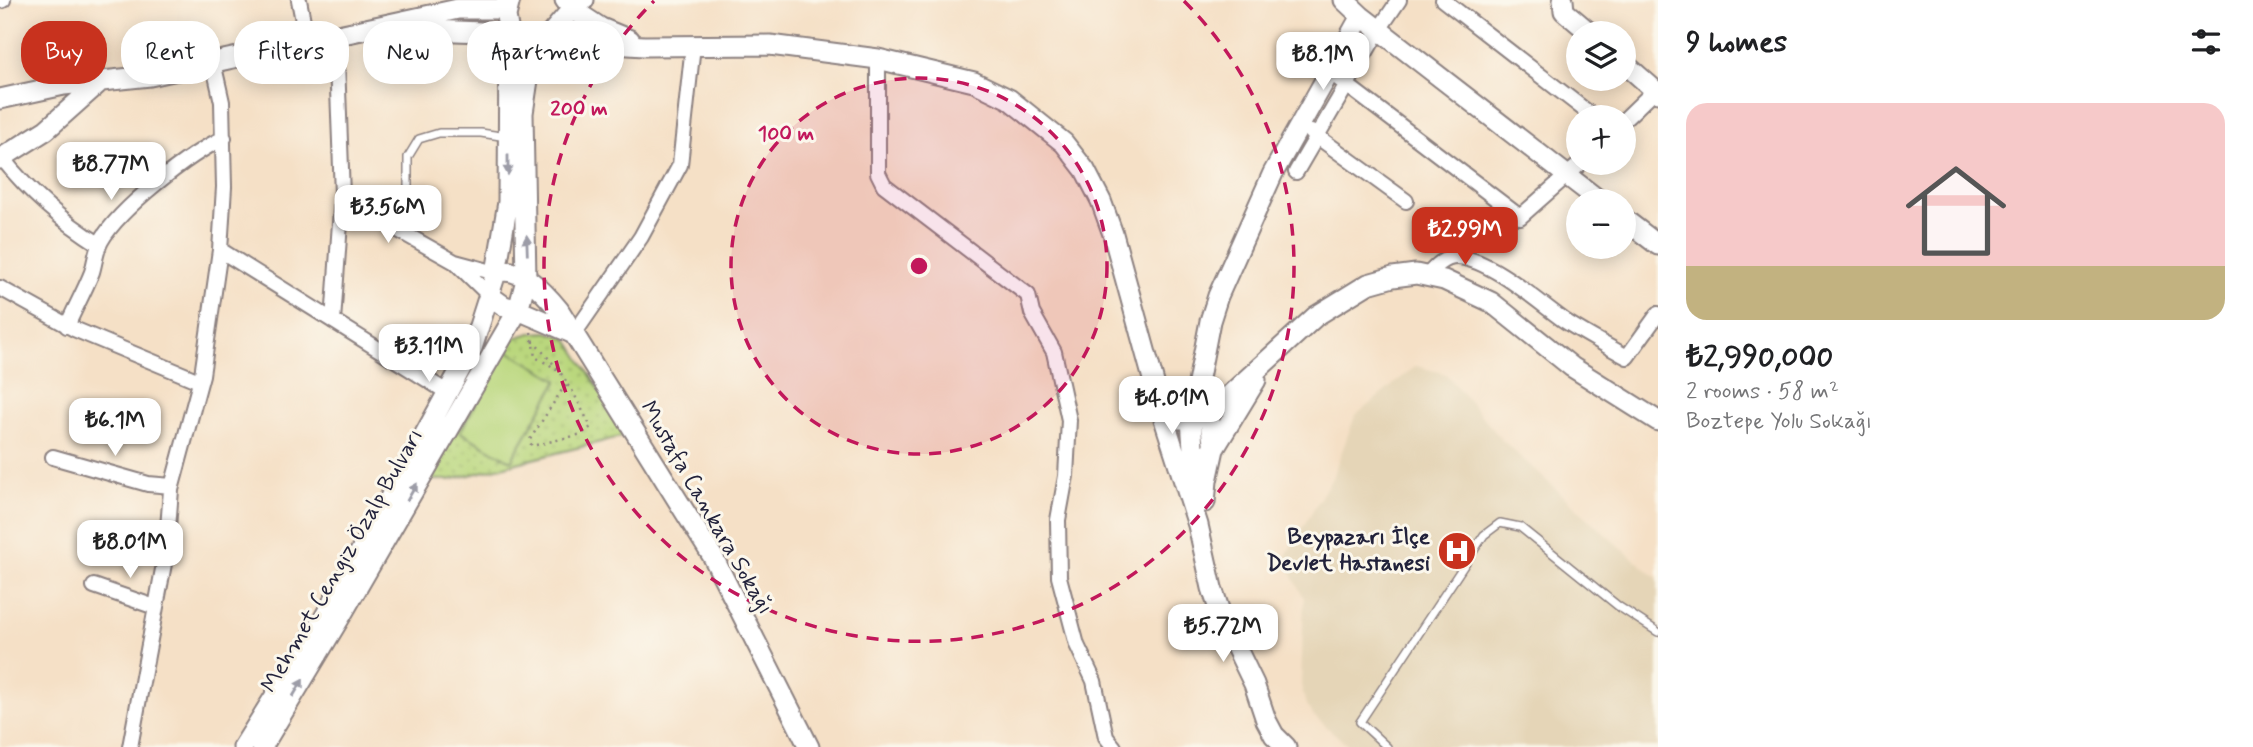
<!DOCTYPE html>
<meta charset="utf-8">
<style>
:root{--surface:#fff;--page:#f2f2f2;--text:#202124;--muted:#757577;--line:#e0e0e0;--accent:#c8321e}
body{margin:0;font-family:Mynerve,sans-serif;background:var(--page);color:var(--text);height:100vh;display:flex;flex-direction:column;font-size:26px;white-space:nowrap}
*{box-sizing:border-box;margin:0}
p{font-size:23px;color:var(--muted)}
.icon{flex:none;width:38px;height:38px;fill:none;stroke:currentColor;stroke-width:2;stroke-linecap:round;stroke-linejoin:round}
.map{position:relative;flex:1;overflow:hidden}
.details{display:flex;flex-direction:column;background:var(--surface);width:595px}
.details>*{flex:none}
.top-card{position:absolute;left:21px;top:21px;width:665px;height:63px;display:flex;gap:14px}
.controls{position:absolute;left:1566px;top:21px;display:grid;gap:14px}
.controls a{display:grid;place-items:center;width:70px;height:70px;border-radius:50%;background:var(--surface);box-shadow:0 4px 18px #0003;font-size:35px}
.price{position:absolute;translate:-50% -60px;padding:0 16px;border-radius:14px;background:#fff;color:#222;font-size:23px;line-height:46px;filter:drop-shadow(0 2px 4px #0008)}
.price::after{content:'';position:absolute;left:50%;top:42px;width:21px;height:16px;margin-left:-10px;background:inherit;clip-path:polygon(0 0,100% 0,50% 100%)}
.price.selected{background:var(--accent);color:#fff}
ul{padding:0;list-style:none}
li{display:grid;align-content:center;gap:14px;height:371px;padding:0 28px}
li+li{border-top:2px solid var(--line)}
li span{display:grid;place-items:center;height:217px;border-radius:21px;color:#555}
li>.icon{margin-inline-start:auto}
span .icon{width:126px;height:126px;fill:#fffc;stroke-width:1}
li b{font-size:30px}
h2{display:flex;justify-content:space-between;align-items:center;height:84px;padding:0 28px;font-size:30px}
.pill{padding:0 24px;border-radius:28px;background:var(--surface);box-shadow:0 4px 18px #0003;font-size:24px;line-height:63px}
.pill.selected{background:var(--accent);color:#fff}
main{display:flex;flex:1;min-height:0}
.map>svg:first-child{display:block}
.built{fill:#e5d5b7}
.grass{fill:url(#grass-dots);stroke:#6e7c5c;stroke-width:2}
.garden{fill:#bad77d;stroke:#6e7c5c;stroke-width:2}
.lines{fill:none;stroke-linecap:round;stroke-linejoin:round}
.lane-casing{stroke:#8c8180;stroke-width:10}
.street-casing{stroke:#8c8180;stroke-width:18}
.secondary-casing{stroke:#8c8180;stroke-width:23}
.path{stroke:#8c8180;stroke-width:2.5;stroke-dasharray:2 5;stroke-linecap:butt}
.lane{stroke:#fff;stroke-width:7}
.street{stroke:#fff;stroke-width:14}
.secondary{stroke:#fff;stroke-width:19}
.oneway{fill:#9c9ca7}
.ring{fill:none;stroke:#c2185b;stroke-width:3.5;stroke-dasharray:12 9}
.labels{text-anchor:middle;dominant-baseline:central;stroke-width:6;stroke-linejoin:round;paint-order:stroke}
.street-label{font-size:23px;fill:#22223b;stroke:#fbf7ec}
.poi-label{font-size:23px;font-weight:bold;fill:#22223b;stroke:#fbf7ec;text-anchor:end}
.centre{fill:#c2185b;stroke:#fbf7ec;stroke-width:3.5}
.ring-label{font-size:21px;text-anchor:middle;font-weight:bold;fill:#c2185b;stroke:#fbf7ec;stroke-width:6;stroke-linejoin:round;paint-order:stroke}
</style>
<main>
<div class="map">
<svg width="1658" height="747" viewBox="0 0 1658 747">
<defs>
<pattern id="grass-dots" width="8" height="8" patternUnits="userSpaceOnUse" patternTransform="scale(1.75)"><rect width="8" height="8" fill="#bad77d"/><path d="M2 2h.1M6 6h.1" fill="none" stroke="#a0b86d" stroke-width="1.8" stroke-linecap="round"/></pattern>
</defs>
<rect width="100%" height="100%" fill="#fbf7ec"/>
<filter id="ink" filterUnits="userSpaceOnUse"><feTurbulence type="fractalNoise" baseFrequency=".0143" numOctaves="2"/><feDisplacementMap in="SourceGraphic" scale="14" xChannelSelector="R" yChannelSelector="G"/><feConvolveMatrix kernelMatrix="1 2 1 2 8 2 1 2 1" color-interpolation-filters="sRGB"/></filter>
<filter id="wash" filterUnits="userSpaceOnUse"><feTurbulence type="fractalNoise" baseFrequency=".00686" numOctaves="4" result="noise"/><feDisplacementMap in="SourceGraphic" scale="28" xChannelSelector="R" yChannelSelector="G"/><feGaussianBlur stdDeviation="1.57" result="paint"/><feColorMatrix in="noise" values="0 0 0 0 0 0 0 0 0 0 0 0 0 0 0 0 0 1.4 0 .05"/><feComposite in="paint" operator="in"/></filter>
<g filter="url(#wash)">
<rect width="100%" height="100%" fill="#f5e0c6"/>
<path class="built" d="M 1416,366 L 1446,374 L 1502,440 L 1615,543 L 1658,579 L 1658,747 L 1350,747 L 1314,716 L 1306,705 L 1301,685 L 1304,598 L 1284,559 L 1332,478 L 1355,416 Z"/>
<path class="grass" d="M 547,332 L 567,338 L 628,435 L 450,480 L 426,480 L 510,339 L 531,333 Z"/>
<path class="garden" d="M 506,350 L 558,380 L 511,461 L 460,432 Z"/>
</g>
<g filter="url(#ink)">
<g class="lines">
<g class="lane-casing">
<path id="lane" d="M 408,235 L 408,157 L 419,139 L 439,133 L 481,133 L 507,137
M 1387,747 L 1360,722 L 1484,535 L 1500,523 L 1520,527 L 1618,606 L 1658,632"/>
</g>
<g class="street-casing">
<path id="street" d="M 299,0 L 307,42
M 1443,0 L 1594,117
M 0,1 L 3,0
M 878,59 L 878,173 L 884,185 L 1028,295 L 1032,313 L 1054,352 L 1069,420 L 1066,476 L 1058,520 L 1059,577 L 1077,645 L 1094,681 L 1106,737 L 1114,747
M 1331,73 L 1520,217 L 1581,163
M 1624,120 L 1655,90
M 1311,132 L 1406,201
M 2,158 C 30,193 60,220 99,244
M 1296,172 L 1380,28 L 1399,0
M 342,195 L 359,208 L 455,262
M 220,250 L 447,392
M 1427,276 C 1435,267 1445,256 1458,257 C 1492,260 1538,302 1565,321 C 1585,334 1606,345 1627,357 L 1658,314
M 0,288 L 74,329 L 199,381
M 490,296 L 455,262 L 496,273
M 333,321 L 342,195 L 336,36
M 67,326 C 75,308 85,290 92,272 C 95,262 96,250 101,241 C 120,208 189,154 224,138
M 574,334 L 641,237 L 680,165 L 693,45
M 53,457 L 148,484 L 172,486
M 94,586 L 155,607
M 130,747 L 166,553 L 171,490 L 202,375 L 220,250 L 224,187 L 222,102 L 213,62"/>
</g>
<g class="secondary-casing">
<path id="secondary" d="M 565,0 L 572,9 L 601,28 L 630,40
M 1344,0 L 1361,16 L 1600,201
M 1563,0 L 1564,11 L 1590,33
M 375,28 L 509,33 L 519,41 L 530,44 L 566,41 L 644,46 L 770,45 L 878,59 L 974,82 L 1009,99 L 1064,143 L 1085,170 L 1101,201 L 1113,234 L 1164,419 L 1198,525 L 1212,588 L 1222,618 L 1254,684 L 1266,720 L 1274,735 L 1286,747
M 1624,63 L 1658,93
M 0,99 L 64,85 L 150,76 L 458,9 L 506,9
M 0,159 L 46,130 L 101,81
M 1624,219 L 1658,245
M 496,273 C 519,264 545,293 559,310 L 713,557 L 809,747
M 490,296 L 504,306 L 518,310 L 574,334
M 1164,419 L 1191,419 L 1210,413 L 1316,316 L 1368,284 L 1393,277 L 1416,274 L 1444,280 L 1491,302 L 1572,367 L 1658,421
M 1210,451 L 1214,449 L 1256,380
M 1196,492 L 1191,419 L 1210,321 L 1218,296 L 1273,173 L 1361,16
M 1205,502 L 1207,481 L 1214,449 L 1207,401
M 243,747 L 324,618 L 472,348 L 496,273 L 508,202 L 509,33 L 506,16 L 510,0
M 262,747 L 342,614 L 518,310 L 526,280 L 523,113 L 529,73 L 543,43 L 572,9 L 584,0"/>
</g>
<path class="path" d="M 531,332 L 535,357 C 547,364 564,370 567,385 L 562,390 L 529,441 L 532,446 L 582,434 L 591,427 L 571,388 L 567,385
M 533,341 L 559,370"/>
<use href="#lane" class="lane"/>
<use href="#street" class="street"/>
<use href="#secondary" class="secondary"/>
</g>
<defs><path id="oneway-solid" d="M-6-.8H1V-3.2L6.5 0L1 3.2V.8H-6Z" transform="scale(1.75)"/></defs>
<g class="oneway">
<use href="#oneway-solid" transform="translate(508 165) rotate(90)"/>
<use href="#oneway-solid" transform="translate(527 245) rotate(-92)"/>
<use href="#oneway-solid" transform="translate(412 492) rotate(-60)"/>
<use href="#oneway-solid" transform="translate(298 688) rotate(-59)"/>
</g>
</g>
<circle cx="919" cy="266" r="188" fill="#c2185b" fill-opacity=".12"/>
<g class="ring">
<circle cx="919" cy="266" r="188"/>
<path d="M1184 1A375 375 0 1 1 654 1"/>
</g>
<defs>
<g id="hospital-disc" transform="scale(2.0125)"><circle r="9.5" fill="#c8321e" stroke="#fbf7ec"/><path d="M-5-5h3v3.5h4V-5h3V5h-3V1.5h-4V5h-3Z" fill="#fff"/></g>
</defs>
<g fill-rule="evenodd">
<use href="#hospital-disc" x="1457" y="551"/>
</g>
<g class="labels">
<g class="street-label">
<text transform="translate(706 508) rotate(60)">Mustafa Cankara Sokağı</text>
<text transform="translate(343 561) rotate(-60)">Mehmet Cengiz Özalp Bulvarı</text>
</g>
<g class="poi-label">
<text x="1430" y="538">Beypazarı İlçe<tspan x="1430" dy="26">Devlet Hastanesi</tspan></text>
</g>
</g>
<circle cx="919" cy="266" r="10" class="centre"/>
<g class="ring-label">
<text x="579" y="115">200 m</text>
<text x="786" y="140">100 m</text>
</g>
</svg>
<div class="controls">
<a><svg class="icon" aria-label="layers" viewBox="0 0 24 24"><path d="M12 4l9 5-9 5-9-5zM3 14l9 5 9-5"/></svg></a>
<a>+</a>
<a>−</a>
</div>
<b class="price" style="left:1323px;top:92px">₺8.1M</b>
<b class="price" style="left:111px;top:202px">₺8.77M</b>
<b class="price" style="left:388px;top:245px">₺3.56M</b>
<b class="price selected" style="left:1465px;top:267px">₺2.99M</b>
<b class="price" style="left:429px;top:384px">₺3.11M</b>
<b class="price" style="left:1172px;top:436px">₺4.01M</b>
<b class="price" style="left:115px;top:458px">₺6.1M</b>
<b class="price" style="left:130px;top:580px">₺8.01M</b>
<b class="price" style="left:1223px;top:664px">₺5.72M</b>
<div class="top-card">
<a class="pill selected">Buy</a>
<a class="pill">Rent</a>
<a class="pill">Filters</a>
<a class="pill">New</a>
<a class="pill">Apartment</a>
</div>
</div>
<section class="details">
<h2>9 homes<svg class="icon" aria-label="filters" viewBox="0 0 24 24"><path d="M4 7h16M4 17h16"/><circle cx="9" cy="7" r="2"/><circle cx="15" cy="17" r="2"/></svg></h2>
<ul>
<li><span style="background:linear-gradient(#f6c9c9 75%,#c2b280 0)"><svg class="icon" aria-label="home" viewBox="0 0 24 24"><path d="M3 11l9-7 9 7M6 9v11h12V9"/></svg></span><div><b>₺2,990,000</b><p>2 rooms · 58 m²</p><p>Boztepe Yolu Sokağı</p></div></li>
</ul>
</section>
</main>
